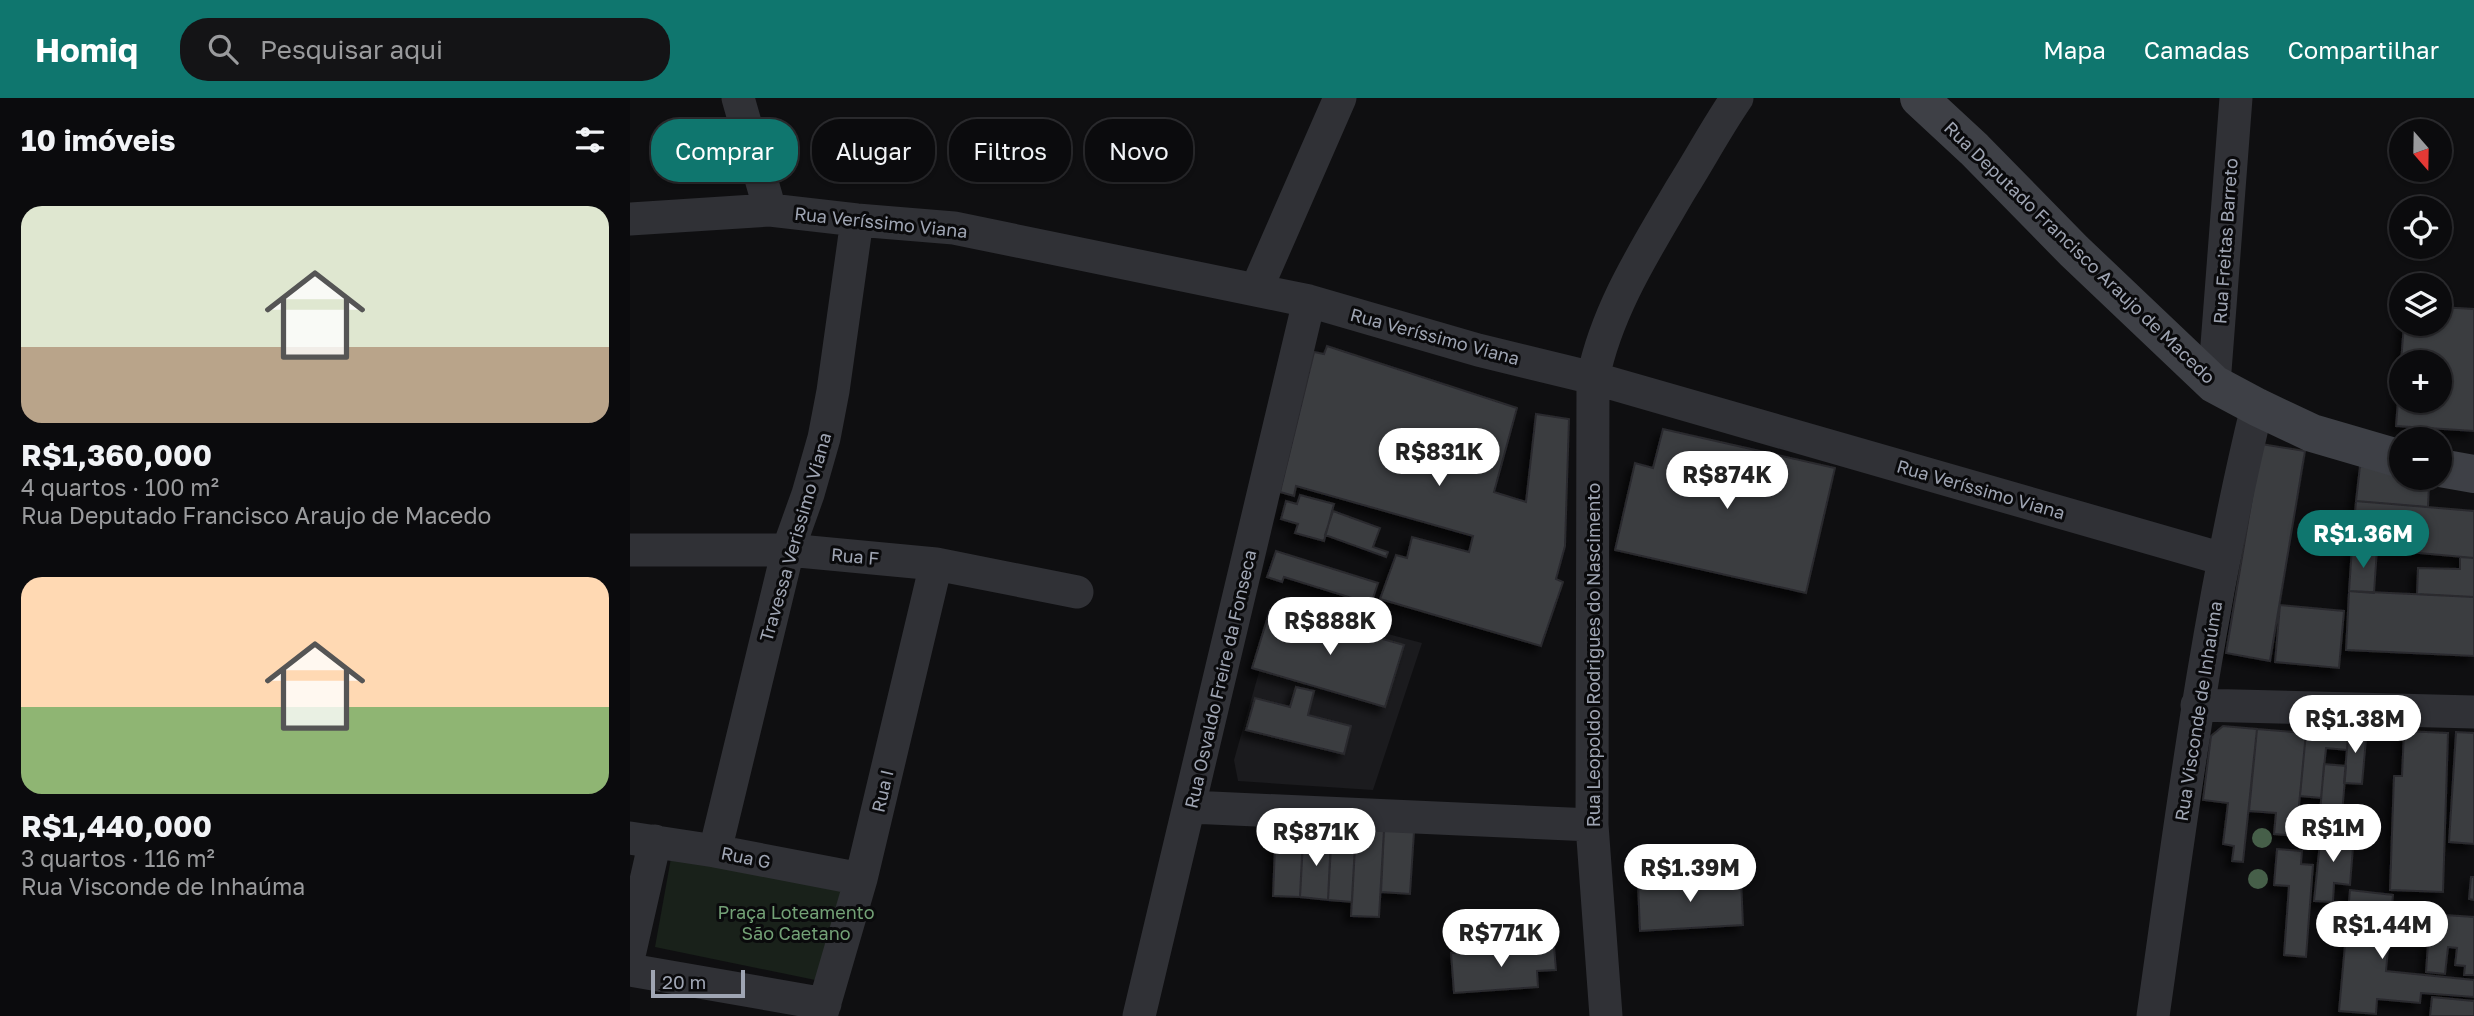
<!DOCTYPE html>
<html lang="pt">
<meta charset="utf-8">
<style>
:root{--surface:#0b0b0d;--page:#141416;--text:#f1f3f6;--muted:#9a9b9d;--line:#2b2b2e;--accent:#0f766e}
body{margin:0;font-family:"Golos Text",sans-serif;background:var(--page);color:var(--text);height:100vh;display:flex;flex-direction:column;font-size:26px;white-space:nowrap}
*{box-sizing:border-box;margin:0}
p{font-size:23px;color:var(--muted)}
.icon{flex:none;width:38px;height:38px;fill:none;stroke:currentColor;stroke-width:2;stroke-linecap:round;stroke-linejoin:round}
.map{position:relative;flex:1;overflow:hidden}
.details{display:flex;flex-direction:column;background:var(--surface);width:630px}
.details>*{flex:none}
.top-card{position:absolute;left:21px;top:21px;width:665px;height:63px;display:flex;gap:14px}
.needle{width:46px;rotate:160deg}
.tools{position:absolute;left:1759px;top:21px;display:grid;gap:14px}
.tools a{display:grid;place-items:center;width:63px;height:63px;border-radius:50%;background:var(--surface);box-shadow:0 2px 5px #0004,0 0 0 2px var(--line);font-size:35px}
.scale{position:absolute;left:21px;bottom:18px;width:94px;box-sizing:border-box;padding-left:7px;border:4px solid #9fa5b3;border-top:0;font-size:19px;line-height:24px;white-space:nowrap;color:#9fa5b3;-webkit-text-stroke:5px #0a0a0c;paint-order:stroke}
.price{position:absolute;translate:-50% -60px;padding:0 16px;border-radius:24px;background:#fff;color:#222;font-size:23px;line-height:46px;filter:drop-shadow(0 2px 4px #0008)}
.price::after{content:'';position:absolute;left:50%;top:42px;width:21px;height:16px;margin-left:-10px;background:inherit;clip-path:polygon(0 0,100% 0,50% 100%)}
.price.active{background:var(--accent);color:#fff}
ul{padding:0;list-style:none}
li{display:grid;align-content:center;gap:14px;height:371px;padding:0 21px}
li span{display:grid;place-items:center;height:217px;border-radius:21px;color:#555}
li>.icon{margin-inline-start:auto}
span .icon{width:126px;height:126px;fill:#fffc;stroke-width:1}
li b{font-size:30px}
h2{display:flex;justify-content:space-between;align-items:center;height:84px;padding:0 21px;font-size:30px}
.chip{padding:0 24px;border-radius:28px;background:var(--surface);box-shadow:0 2px 5px #0004,0 0 0 2px var(--line);font-size:24px;line-height:63px}
.chip.active{background:var(--accent);color:#fff}
header{display:flex;align-items:center;gap:42px;box-sizing:border-box;height:98px;padding:0 35px;background:var(--accent);color:#fff}
header strong{font-size:33px}
nav{display:flex;gap:38px;margin-inline-start:auto;font-size:24px}
.search{width:490px;height:63px;background:var(--page);display:flex;align-items:center;gap:18px;box-sizing:border-box;padding:0 24px;border-radius:28px;color:var(--muted);font-size:26px}
main{display:flex;flex:1;min-height:0}
.map>svg:first-child{display:block}
.built{fill:#1b1b1e}
.green{fill:#19211a}
.building{fill:#3b3c41;stroke:#29292d;stroke-width:2;fill-rule:evenodd;filter:url(#shadow)}
.lines{fill:none;stroke-linecap:round;stroke-linejoin:round}
.street{stroke:#303136;stroke-width:33}
.secondary{stroke:#3e4046;stroke-width:38}
.tree{fill:#465f49}
.labels{text-anchor:middle;dominant-baseline:central;stroke-width:6;stroke-linejoin:round;paint-order:stroke}
.street-label{font-size:18px;fill:#9fa5b3;stroke:#0a0a0c}
.park-label{font-size:18px;fill:#73a176;stroke:#0a0a0c}
</style>
<header>
<strong>Homiq</strong>
<div class="search"><svg class="icon" aria-label="search" viewBox="0 0 24 24"><circle cx="10" cy="10" r="6"/><path d="M15 15l6 6"/></svg>Pesquisar aqui</div>
<nav><a>Mapa</a><a>Camadas</a><a>Compartilhar</a></nav>
</header>
<main>
<section class="details">
<h2>10 imóveis<svg class="icon" aria-label="filters" viewBox="0 0 24 24"><path d="M4 7h16M4 17h16"/><circle cx="9" cy="7" r="2"/><circle cx="15" cy="17" r="2"/></svg></h2>
<ul>
<li><span style="background:linear-gradient(#dfe7d0 65%,#b9a48a 0)"><svg class="icon" aria-label="home" viewBox="0 0 24 24"><path d="M3 11l9-7 9 7M6 9v11h12V9"/></svg></span><div><b>R$1,360,000</b><p>4 quartos · 100 m²</p><p>Rua Deputado Francisco Araujo de Macedo</p></div></li>
<li><span style="background:linear-gradient(#ffd9b3 60%,#8fb573 0)"><svg class="icon" aria-label="home" viewBox="0 0 24 24"><path d="M3 11l9-7 9 7M6 9v11h12V9"/></svg></span><div><b>R$1,440,000</b><p>3 quartos · 116 m²</p><p>Rua Visconde de Inhaúma</p></div></li>
</ul>
</section>
<div class="map">
<svg width="1844" height="918" viewBox="0 0 1844 918">
<defs>
<filter id="shadow"><feDropShadow dx="-6" dy="6" stdDeviation="3.5" flood-color="#0009"/></filter>
</defs>
<rect width="100%" height="100%" fill="#0f0f11"/>
<path class="built" d="M 648,507 L 792,545 L 743,692 L 608,683 L 604,662 Z"/>
<path class="green" d="M 43,749 L 239,785 L 200,885 L 25,849 Z"/>
<path class="building" d="M 1810,209 L 1844,211 L 1844,333 L 1766,328 L 1774,226 L 1810,226 ZM 1771,264 L 1810,264 L 1810,303 L 1771,303 Z
M 697,248 L 887,310 L 864,394 L 896,404 L 906,316 L 939,321 L 935,448 L 926,481 L 933,484 L 911,548 L 750,501 L 766,457 L 777,460 L 782,439 L 839,454 L 843,438 L 666,388 L 664,398 L 650,394 L 684,254 L 694,256 Z
M 1033,331 L 1205,370 L 1176,495 L 985,452 L 1005,365 L 1023,370 Z
M 1631,346 L 1675,353 L 1640,563 L 1596,555 Z
M 1730,368 L 1771,373 L 1771,380 L 1784,380 L 1784,384 L 1799,386 L 1798,409 L 1726,403 Z
M 670,397 L 704,406 L 694,443 L 665,435 L 668,426 L 651,421 L 656,403 L 667,406 Z
M 1726,403 L 1844,413 L 1844,460 L 1722,449 Z
M 703,413 L 750,430 L 743,449 L 758,454 L 756,459 L 695,437 Z
M 1722,449 L 1747,451 L 1744,495 L 1719,493 Z
M 646,453 L 748,485 L 741,506 L 654,479 L 652,484 L 637,479 Z
M 1830,459 L 1844,460 L 1844,499 L 1787,496 L 1788,470 L 1830,471 Z
M 1719,493 L 1844,499 L 1844,558 L 1716,552 Z
M 1650,507 L 1714,513 L 1709,570 L 1645,564 Z
M 640,512 L 732,538 L 737,521 L 750,525 L 746,539 L 774,547 L 755,609 L 622,570 Z
M 666,589 L 684,593 L 678,617 L 721,628 L 714,656 L 616,632 L 625,600 L 660,609 Z
M 1677,624 L 1719,628 L 1717,652 L 1696,650 L 1691,700 L 1670,698 Z
M 1593,628 L 1627,631 L 1613,764 L 1602,763 L 1604,748 L 1593,746 L 1598,705 L 1573,702 L 1581,638 Z
M 1719,628 L 1737,630 L 1732,686 L 1714,685 Z
M 1627,631 L 1676,635 L 1666,738 L 1644,736 L 1646,715 L 1619,713 Z
M 1774,633 L 1818,635 L 1813,794 L 1760,792 L 1764,678 L 1772,678 Z
M 1826,634 L 1844,635 L 1844,746 L 1819,744 Z
M 1694,666 L 1716,668 L 1711,729 L 1689,728 Z
M 646,724 L 674,725 L 670,799 L 643,798 Z
M 702,729 L 726,730 L 722,804 L 698,802 Z
M 726,730 L 754,732 L 749,819 L 721,818 Z
M 754,732 L 784,734 L 780,796 L 751,794 Z
M 1691,734 L 1724,737 L 1720,787 L 1704,785 L 1703,804 L 1684,803 Z
M 673,738 L 701,739 L 698,802 L 670,799 Z
M 1647,751 L 1672,753 L 1671,766 L 1683,767 L 1676,859 L 1654,857 L 1659,788 L 1644,787 Z
M 1841,779 L 1844,779 L 1844,802 L 1839,801 Z
M 1111,780 L 1113,827 L 1010,833 L 1008,786 Z
M 1720,792 L 1763,797 L 1756,873 L 1844,882 L 1844,899 L 1791,895 L 1790,905 L 1747,901 L 1746,916 L 1709,913 Z
M 1800,816 L 1844,819 L 1844,877 L 1834,877 L 1835,868 L 1825,867 L 1827,850 L 1818,849 L 1815,876 L 1796,874 Z
M 924,848 L 926,872 L 907,873 L 908,889 L 824,895 L 821,855 Z
M 1802,899 L 1844,903 L 1844,918 L 1800,918 Z"/>
<g class="lines">
<path class="street" d="M 108,0 L 140,112
M 0,121 L 140,112 L 227,122 L 324,130 L 679,203 L 848,252 L 963,280 L 1593,461
M 626,192 L 710,0
M 1584,286 L 1606,0
M 0,452 L 158,452 L 306,466 L 447,494
M 1567,607 L 1844,614
M 560,709 L 962,727
M 0,740 L 85,753 L 231,781
M 85,753 L 158,452 L 178,396 L 194,340 L 203,293 L 227,122
M 0,853 L 25,743
M 0,872 L 195,906
M 191,918 L 231,781 L 306,466
M 509,918 L 679,203
M 976,918 L 962,727 L 963,280 C 977,211 1016,151 1051,91 C 1070,61 1087,29 1107,0
M 1523,918 C 1552,714 1578,510 1627,309"/>
<path class="secondary" d="M 1289,0 L 1344,51 L 1444,153 L 1584,286 L 1627,309 L 1682,335 L 1771,361
M 1810,370 L 1844,376"/>
</g>
<g class="tree">
<circle cx="1632" cy="740" r="10"/>
<circle cx="1628" cy="781" r="10"/>
</g>
<g class="labels">
<g class="street-label">
<text transform="translate(251 124) rotate(6)">Rua Veríssimo Viana</text>
<text transform="translate(1595 143) rotate(-86)">Rua Freitas Barreto</text>
<text transform="translate(1450 154) rotate(44)">Rua Deputado Francisco Araujo de Macedo</text>
<text transform="translate(805 238) rotate(15)">Rua Veríssimo Viana</text>
<text transform="translate(1351 391) rotate(16)">Rua Veríssimo Viana</text>
<text transform="translate(165 439) rotate(-74)">Travessa Verissimo Viana</text>
<text transform="translate(225 458) rotate(5)">Rua F</text>
<text transform="translate(963 557) rotate(-90)">Rua Leopoldo Rodrigues do Nascimento</text>
<text transform="translate(590 581) rotate(-77)">Rua Osvaldo Freire da Fonseca</text>
<text transform="translate(1568 613) rotate(-81)">Rua Visconde de Inhaúma</text>
<text transform="translate(252 693) rotate(-77)">Rua I</text>
<text transform="translate(116 759) rotate(11)">Rua G</text>
</g>
<g class="park-label">
<text x="166" y="814">Praça Loteamento<tspan x="166" dy="21">São Caetano</tspan></text>
</g>
</g>
</svg>
<div class="tools">
<a><svg class="needle" viewBox="-14 -14 28 28"><path d="M0-13l5 13h-10z" fill="#e53935"/><path d="M0 13l5-13h-10z" fill="#9a9b9d"/></svg></a>
<a><svg class="icon" aria-label="locate" viewBox="0 0 24 24"><circle cx="12" cy="12" r="6"/><path d="M12 2v4M12 18v4M2 12h4M18 12h4"/></svg></a>
<a><svg class="icon" aria-label="layers" viewBox="0 0 24 24"><path d="M12 4l9 5-9 5-9-5zM3 14l9 5 9-5"/></svg></a>
<a>+</a>
<a>−</a>
</div>
<div class="scale">20 m</div>
<b class="price" style="left:809px;top:390px">R$831K</b>
<b class="price" style="left:1097px;top:413px">R$874K</b>
<b class="price active" style="left:1733px;top:472px">R$1.36M</b>
<b class="price" style="left:700px;top:559px">R$888K</b>
<b class="price" style="left:1725px;top:657px">R$1.38M</b>
<b class="price" style="left:1703px;top:766px">R$1M</b>
<b class="price" style="left:686px;top:770px">R$871K</b>
<b class="price" style="left:1060px;top:806px">R$1.39M</b>
<b class="price" style="left:1752px;top:863px">R$1.44M</b>
<b class="price" style="left:871px;top:871px">R$771K</b>
<div class="top-card">
<a class="chip active">Comprar</a>
<a class="chip">Alugar</a>
<a class="chip">Filtros</a>
<a class="chip">Novo</a>
</div>
</div>
</main>
